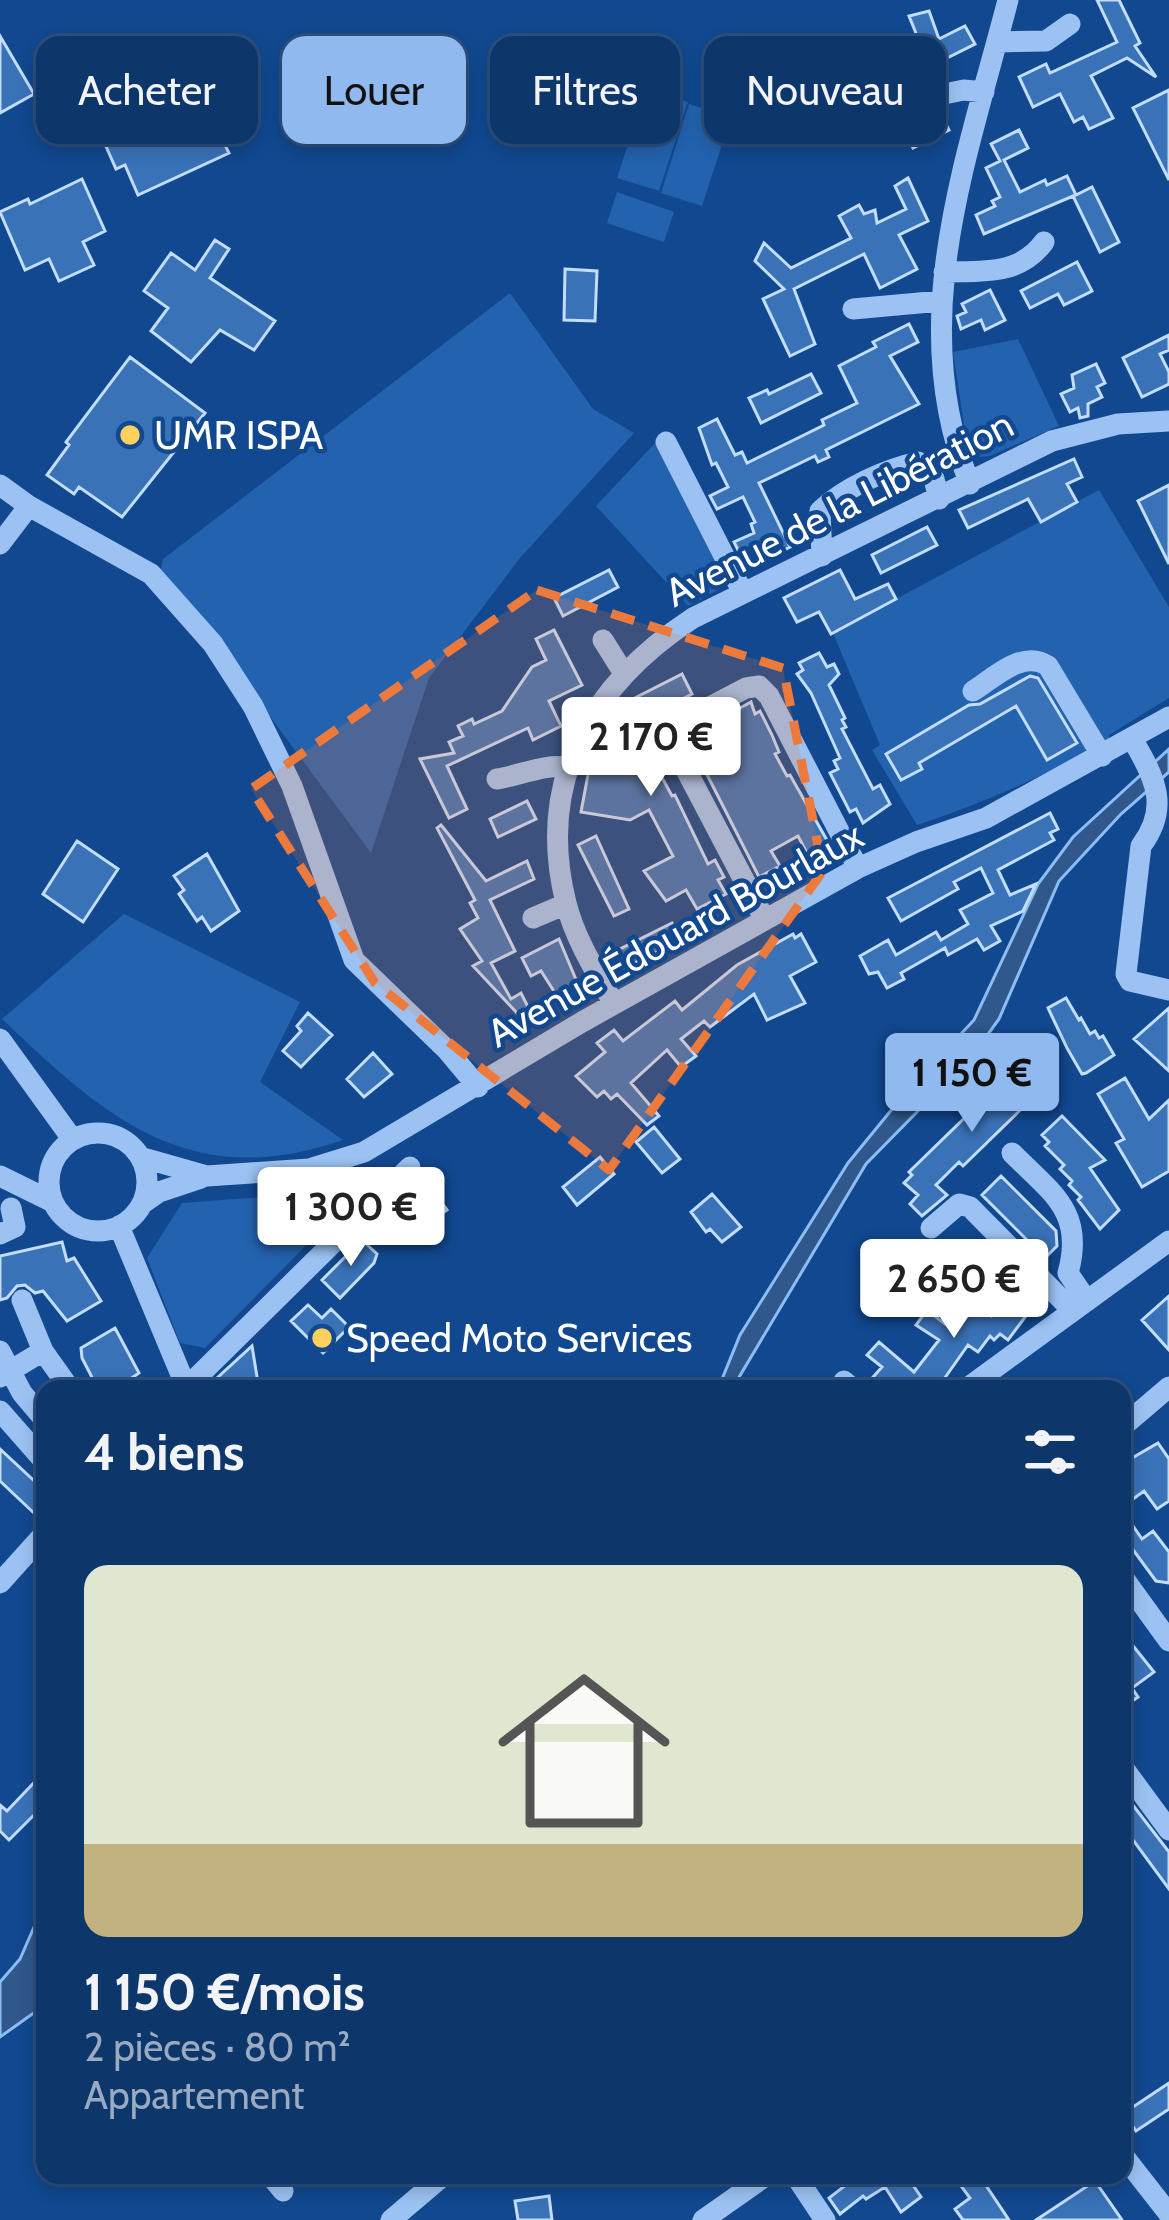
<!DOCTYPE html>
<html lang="fr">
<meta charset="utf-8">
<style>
:root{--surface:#0d366b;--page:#1b4173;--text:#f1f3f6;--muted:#9aabc1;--line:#2d507e;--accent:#90b9f0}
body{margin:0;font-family:Cabin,sans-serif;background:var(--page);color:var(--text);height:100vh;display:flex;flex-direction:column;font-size:45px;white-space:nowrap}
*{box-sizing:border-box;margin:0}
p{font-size:39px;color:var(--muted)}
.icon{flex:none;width:66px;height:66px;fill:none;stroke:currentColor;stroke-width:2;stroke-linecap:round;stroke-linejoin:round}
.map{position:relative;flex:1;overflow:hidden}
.sheet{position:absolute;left:36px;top:1380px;width:1095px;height:804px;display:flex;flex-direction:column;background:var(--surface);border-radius:24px;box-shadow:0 6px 18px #0003,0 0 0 3px var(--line)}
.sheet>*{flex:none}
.banner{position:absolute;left:36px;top:36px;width:1098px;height:108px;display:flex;gap:24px}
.price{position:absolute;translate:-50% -102px;padding:0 27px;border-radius:12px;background:#fff;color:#222;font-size:39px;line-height:78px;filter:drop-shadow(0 3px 6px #0008)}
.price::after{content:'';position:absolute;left:50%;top:72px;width:36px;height:27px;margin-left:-18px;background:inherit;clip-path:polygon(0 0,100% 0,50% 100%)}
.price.current{background:var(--accent);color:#111}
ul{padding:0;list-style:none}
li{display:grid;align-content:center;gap:24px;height:636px;padding:0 48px}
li+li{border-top:3px solid var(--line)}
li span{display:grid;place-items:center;height:372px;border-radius:24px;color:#555}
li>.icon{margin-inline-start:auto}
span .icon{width:216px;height:216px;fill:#fffc;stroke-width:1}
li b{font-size:51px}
h2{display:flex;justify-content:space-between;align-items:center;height:144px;padding:0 48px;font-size:51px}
.pill{padding:0 42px;border-radius:24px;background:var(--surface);box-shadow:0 6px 18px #0003,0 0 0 3px var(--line);font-size:42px;line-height:108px}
.pill.current{background:var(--accent);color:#111}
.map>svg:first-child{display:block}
.green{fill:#2362ae}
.water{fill:#30588d;stroke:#8dbdf5;stroke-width:3}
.building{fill:#3a72b8;stroke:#c2ddfd;stroke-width:3}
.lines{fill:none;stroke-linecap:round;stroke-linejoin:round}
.minor{stroke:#9bc2f2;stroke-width:21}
.marked{fill:#ed7a3d;fill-opacity:0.2;stroke:#ed7a3d;stroke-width:9;stroke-dasharray:24 15;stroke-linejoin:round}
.poi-dot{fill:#ffd05c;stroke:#11488f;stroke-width:4.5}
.labels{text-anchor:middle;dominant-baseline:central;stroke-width:9;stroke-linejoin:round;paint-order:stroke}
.poi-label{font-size:39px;fill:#fff;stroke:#11488f;text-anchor:start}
.street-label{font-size:39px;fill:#fff;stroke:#11488f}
</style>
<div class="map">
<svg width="1169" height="2220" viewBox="0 0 1169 2220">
<rect width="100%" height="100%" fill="#11488f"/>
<path class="green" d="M 646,89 L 688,102 L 659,191 L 617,178 Z
M 689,104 L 731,117 L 702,206 L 661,193 Z
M 617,192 L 674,212 L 664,242 L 607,223 Z
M 510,293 L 593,409 L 634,433 L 520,558 L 429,678 L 371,853 L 161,569 L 163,559 Z
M 1018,339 L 1059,426 L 990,456 L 979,457 L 967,445 L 953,352 Z
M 656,442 L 731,583 L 688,606 L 596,506 Z
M 1099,490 L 1169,607 L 1169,698 L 1109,735 L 1109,740 C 1047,775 984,803 917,825 L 872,750 L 880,745 L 833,633 Z
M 124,914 L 300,1002 L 260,1082 L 343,1140 C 189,1193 106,1118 2,1019 Z
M 315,1193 L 337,1214 L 205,1348 L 180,1343 L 147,1258 L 182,1203 Z"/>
<path class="water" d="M 1169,749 L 1169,772 L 1121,814 L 1059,881 L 999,1019 L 973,1055 L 866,1164 L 732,1389 L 718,1389 L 740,1335 L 848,1163 L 902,1097 L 974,1020 L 1038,884 L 1073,837 Z
M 45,1902 L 45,2005 L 0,2037 L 0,1982 L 20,1959 Z"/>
<path class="building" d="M 1097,0 L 1119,0 L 1140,43 L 1135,46 L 1156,77 L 1127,58 L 1091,76 L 1113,118 L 1089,129 L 1083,117 L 1074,122 L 1060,94 L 1033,107 L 1019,77 L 1046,64 L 1050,73 L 1117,42 Z
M 929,11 L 939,39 L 965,26 L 975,44 L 947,58 L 944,53 L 873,88 L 864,70 L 920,43 L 909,16 Z
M 0,36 L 34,94 L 0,113 Z
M 1169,90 L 1169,180 L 1133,108 Z
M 181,109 L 192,133 L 214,123 L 229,153 L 138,195 L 125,165 L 116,169 L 105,144 Z
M 940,112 L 949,130 L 913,148 L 904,130 Z
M 1019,130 L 1028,148 L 1004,160 L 1020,192 L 1045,180 L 1047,185 L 1067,176 L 1076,195 L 1092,187 L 1119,242 L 1100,252 L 1073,196 L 984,234 L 976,215 L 995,206 L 992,201 L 1000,197 L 986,168 L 1000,161 L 991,144 Z
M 908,178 L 928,221 L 899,235 L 917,269 L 880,288 L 864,254 L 794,289 L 815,344 L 790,356 L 763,299 L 784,289 L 755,261 L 764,243 L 791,268 L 851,238 L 839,216 L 859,205 L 864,214 L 875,210 L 877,223 L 906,209 L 895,186 Z
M 82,179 L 105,231 L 83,242 L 94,265 L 59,281 L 49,259 L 25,270 L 0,212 L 28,199 L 30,204 Z
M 215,240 L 229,249 L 210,278 L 275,321 L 254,350 L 220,330 L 191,362 L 151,331 L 168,308 L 144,291 L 171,253 L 195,270 Z
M 1077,262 L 1092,291 L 1064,305 L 1058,294 L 1030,308 L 1021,291 Z
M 565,269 L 597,271 L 595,321 L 564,320 Z
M 990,290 L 1005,320 L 985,330 L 981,320 L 961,329 L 957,316 L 966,312 L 962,304 Z
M 909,324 L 918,342 L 890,356 L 919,404 L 826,450 L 829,457 L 818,462 L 815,456 L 759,483 L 790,547 L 772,556 L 765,542 L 740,554 L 734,542 L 754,533 L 751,524 L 755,522 L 743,497 L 717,509 L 710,496 L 728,487 L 716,463 L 712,465 L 699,428 L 717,419 L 735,455 L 742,452 L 747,463 L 804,435 L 824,425 L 822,420 L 857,403 L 839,366 L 876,347 L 873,342 Z
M 1169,335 L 1169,350 L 1160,354 L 1169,372 L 1169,384 L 1142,397 L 1123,358 Z
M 130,357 L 205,413 L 122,517 L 79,487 L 74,494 L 47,475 L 69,445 L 66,442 Z
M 1096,364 L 1105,383 L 1097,387 L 1102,397 L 1088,404 L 1088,416 L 1080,418 L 1078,408 L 1070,412 L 1061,394 L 1074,388 L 1072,375 Z
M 811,374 L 821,393 L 761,423 L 749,398 L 767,390 L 769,394 Z
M 1074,459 L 1082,477 L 1067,484 L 1077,502 L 1041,522 L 1028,499 L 968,528 L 959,510 Z
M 1169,485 L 1169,564 L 1138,501 Z
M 927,527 L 937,545 L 881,573 L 872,555 Z
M 609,570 L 618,587 L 563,616 L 554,598 Z
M 840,570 L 855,599 L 888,584 L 896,599 L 831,634 L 819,612 L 797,622 L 784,598 Z
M 554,630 L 582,685 L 549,701 L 561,726 L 533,740 L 528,728 L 447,766 L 467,809 L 449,818 L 420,759 L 454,753 L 449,742 L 463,736 L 458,726 L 472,719 L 474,724 L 502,711 L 532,667 L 546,660 L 536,639 Z
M 819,653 L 827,667 L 834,664 L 839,674 L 829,685 L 845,718 L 842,720 L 846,727 L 842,729 L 873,789 L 880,785 L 890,804 L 863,823 L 856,809 L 850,812 L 830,773 L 838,769 L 834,761 L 840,758 L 811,693 L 797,674 L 803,670 L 799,663 Z
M 682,674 L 692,694 L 654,713 L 657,721 L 632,733 L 648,761 L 656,757 L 663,770 L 659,772 L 672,796 L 675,795 L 708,864 L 715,860 L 724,877 L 718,880 L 726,894 L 697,909 L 686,890 L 666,901 L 644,871 L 673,856 L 649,810 L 630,820 L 581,812 L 592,753 L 625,735 L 613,715 L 629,707 L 627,702 Z
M 1030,676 L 1038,678 L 1077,743 L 1047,760 L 1016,706 L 919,763 L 922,769 L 901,780 L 886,754 L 969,705 L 980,704 Z
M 751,702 L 755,714 L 760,711 L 772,735 L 779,752 L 775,754 L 787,776 L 790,775 L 828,842 L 807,853 L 798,836 L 771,851 L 780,866 L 759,877 L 694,749 L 698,746 L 695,740 L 736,718 L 733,712 Z
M 527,801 L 536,819 L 498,837 L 490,819 Z
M 1050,813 L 1058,829 L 1050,833 L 1054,840 L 998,870 L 1010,895 L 1036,884 L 1023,911 L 991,926 L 1000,941 L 984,950 L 977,939 L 948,955 L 945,948 L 901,973 L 904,979 L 887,988 L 878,972 L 869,974 L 860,956 L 888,940 L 896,955 L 936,932 L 941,940 L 968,924 L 960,910 L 993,893 L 981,868 L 954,882 L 958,889 L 901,921 L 888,898 Z
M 441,825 L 486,881 L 527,861 L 534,879 L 490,900 L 515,951 L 491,963 L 511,999 L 521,993 L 528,1007 L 517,1013 L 473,966 L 482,961 L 460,929 L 478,918 L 470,903 L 475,900 L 437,828 Z
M 596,836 L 629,909 L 614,916 L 578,845 Z
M 77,841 L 118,869 L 83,922 L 43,894 Z
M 207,854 L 239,911 L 211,931 L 202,917 L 197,921 L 179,894 L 184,890 L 174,876 Z
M 672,923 L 680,941 L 624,968 L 616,951 Z
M 793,934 L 795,938 L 801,934 L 816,962 L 790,976 L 805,1003 L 767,1020 L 754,994 L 710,1027 L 704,1021 L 681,1039 L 696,1056 L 681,1067 L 667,1050 L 631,1083 L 659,1116 L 647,1125 L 617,1094 L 611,1099 L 604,1091 L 597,1097 L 576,1076 L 605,1052 L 597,1043 L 614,1030 L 623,1041 L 675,1001 L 682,1010 L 737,965 Z
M 559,939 L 585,1001 L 566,1010 L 541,971 L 531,976 L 522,958 Z
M 1066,998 L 1079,1020 L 1081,1018 L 1090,1034 L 1095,1031 L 1099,1038 L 1103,1036 L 1114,1055 L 1086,1073 L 1082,1074 L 1067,1048 L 1048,1008 Z
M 1169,1008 L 1169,1071 L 1134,1039 Z
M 308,1013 L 332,1035 L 301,1067 L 283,1051 L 301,1031 L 297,1026 Z
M 373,1053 L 392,1074 L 364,1097 L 347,1079 Z
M 1024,1060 L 1047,1084 L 963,1166 L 959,1162 L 936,1185 L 947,1195 L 922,1216 L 910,1204 L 918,1195 L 904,1183 L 912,1175 L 909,1172 Z
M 1125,1078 L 1149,1119 L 1169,1100 L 1169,1171 L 1142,1187 L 1116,1143 L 1124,1139 L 1098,1094 Z
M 1062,1116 L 1105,1160 L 1090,1168 L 1119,1210 L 1100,1229 L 1078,1200 L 1081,1197 L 1069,1185 L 1072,1181 L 1060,1169 L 1064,1165 L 1045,1146 L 1049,1142 L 1042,1135 Z
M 654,1127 L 680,1159 L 662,1173 L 636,1142 Z
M 600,1157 L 614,1174 L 577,1205 L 563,1187 Z
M 1001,1176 L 1056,1231 L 1057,1246 L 1045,1258 L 982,1195 Z
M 431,1188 L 447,1210 L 425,1226 L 409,1205 Z
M 712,1194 L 741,1227 L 722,1242 L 710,1229 L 706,1232 L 691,1212 Z
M 362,1240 L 377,1254 L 374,1263 L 340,1298 L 322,1280 Z
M 62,1242 L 67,1261 L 74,1258 L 101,1301 L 67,1321 L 43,1291 L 35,1293 L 25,1285 L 17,1286 L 7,1298 L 0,1300 L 0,1256 Z
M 1018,1277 L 1045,1304 L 1036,1313 L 1031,1309 L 1008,1340 L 1000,1334 L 994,1340 L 990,1336 L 978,1352 L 968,1345 L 937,1389 L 924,1380 L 917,1389 L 868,1389 L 867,1384 L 882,1367 L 867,1355 L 879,1342 L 914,1372 L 939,1340 L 916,1325 L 927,1310 L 949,1327 L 974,1305 L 991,1316 L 1011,1291 L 1007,1287 Z
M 1169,1296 L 1169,1350 L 1142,1320 Z
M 308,1305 L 322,1318 L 331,1309 L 349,1327 L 323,1353 L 291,1321 Z
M 115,1328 L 139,1373 L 133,1377 L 144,1389 L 98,1389 L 82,1358 L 81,1348 Z
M 252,1346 L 259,1389 L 219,1389 L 217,1378 Z
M 1158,1443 L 1169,1459 L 1169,1501 L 1157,1509 L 1144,1491 L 1122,1507 L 1122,1445 L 1132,1458 Z
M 0,1449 L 45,1491 L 45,1506 L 36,1515 L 0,1481 Z
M 1122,1510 L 1142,1539 L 1153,1531 L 1169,1552 L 1169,1583 L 1156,1581 L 1131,1547 L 1122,1552 Z
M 1122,1632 L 1154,1672 L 1132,1688 L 1138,1697 L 1122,1708 Z
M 45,1771 L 45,1804 L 9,1840 L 0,1831 L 0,1805 L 7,1811 Z
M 1122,1791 L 1169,1852 L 1169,1889 L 1122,1825 Z
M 1169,2083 L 1169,2109 L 1136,2131 L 1124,2113 Z
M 839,2175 L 906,2175 L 921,2197 L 901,2212 L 885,2187 L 866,2199 L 863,2196 L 840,2214 L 829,2198 L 846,2185 Z
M 969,2175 L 979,2175 L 1009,2220 L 963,2220 L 955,2209 L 970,2198 L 958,2182 Z
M 1095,2181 L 1122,2220 L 1036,2220 Z
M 549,2196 L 552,2220 L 518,2220 L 515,2201 Z"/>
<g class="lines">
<path class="minor" d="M 997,42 L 1046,41 L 1070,24
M 909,101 L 964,90 L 984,92
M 944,272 C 982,271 1019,276 1044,242
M 853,309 L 941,301
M 666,442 L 743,593
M 970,484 C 904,323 967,159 1008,0
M 0,485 L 29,506 L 151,574 L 213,644 L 253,706 L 292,786 L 354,960 L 447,1050 L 478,1087
M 0,544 L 29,506
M 822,556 L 820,511 C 844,488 886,469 918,462 L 934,479 L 939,499
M 603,640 L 623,672
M 973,691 C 995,677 1023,649 1048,666 L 1102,756
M 1132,739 C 1157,780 1169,809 1141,846 L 1126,974 L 1130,981 L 1169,990
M 497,779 C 517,776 551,762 568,768
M 533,918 L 566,904
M 765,920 L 673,745 L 672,733 L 679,723 L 746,688 L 759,686 L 769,696 L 858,868
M 614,1004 C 596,972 575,939 566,903 C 535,779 592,684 693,618 L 1052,441 L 1118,424 L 1169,421
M 0,1039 L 73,1140
M49 1182a49 49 0 1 1 98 0a49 49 0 1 1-98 0Z
M 1012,1153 C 1052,1193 1085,1212 1068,1273 L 1087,1301
M 140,1157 L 207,1176 L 309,1169 L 364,1152 L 582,1022 L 858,868 L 916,842 L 986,818 L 1169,717
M 0,1176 L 53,1202
M 142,1204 L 159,1192 L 201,1178
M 119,1226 L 187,1389
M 931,1228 L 959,1204 L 970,1207 L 1073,1311
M 0,1234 L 15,1227 L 11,1208
M 0,1351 L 22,1393 L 44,1419
M 43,1351 L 70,1389
M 0,1377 L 43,1351 L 22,1300
M 844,1381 L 853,1389
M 185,1389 L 410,1167
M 966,1389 L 1169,1241
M 0,1411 L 45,1462
M 1122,1427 L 1169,1387
M 1122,1576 L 1169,1641
M 0,1583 L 45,1533
M 1122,1766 L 1169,1830
M 1122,2154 L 1169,2214
M 270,2175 L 283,2191
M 795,2175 L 825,2220
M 391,2220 L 444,2175
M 703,2220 L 767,2175"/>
</g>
<path class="marked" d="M 537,590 L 783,668 L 823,871 L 609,1170 L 375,983 L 251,789 Z"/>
<g class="poi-dot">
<circle cx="130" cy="435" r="12"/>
<circle cx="322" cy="1338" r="12"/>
</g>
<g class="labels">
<g class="poi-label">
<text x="154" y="435">UMR ISPA</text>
<text x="346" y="1338">Speed Moto Services</text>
</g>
<g class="street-label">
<text transform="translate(839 508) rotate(-27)">Avenue de la Libération</text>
<text transform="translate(675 934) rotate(-29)">Avenue Édouard Bourlaux</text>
</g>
</g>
</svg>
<b class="price" style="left:651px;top:799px">2 170 €</b>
<b class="price current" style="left:972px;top:1135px">1 150 €</b>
<b class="price" style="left:351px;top:1269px">1 300 €</b>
<b class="price" style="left:954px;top:1341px">2 650 €</b>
<div class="banner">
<a class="pill">Acheter</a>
<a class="pill current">Louer</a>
<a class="pill">Filtres</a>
<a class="pill">Nouveau</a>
</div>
<section class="sheet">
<h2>4 biens<svg class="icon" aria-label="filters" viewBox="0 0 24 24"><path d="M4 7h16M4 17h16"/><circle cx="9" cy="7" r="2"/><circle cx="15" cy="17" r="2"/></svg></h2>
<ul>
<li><span style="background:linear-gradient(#dfe7d0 75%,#c2b280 0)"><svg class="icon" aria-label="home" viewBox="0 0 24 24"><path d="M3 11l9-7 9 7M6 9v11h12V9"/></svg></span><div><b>1 150 €/mois</b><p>2 pièces · 80 m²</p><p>Appartement</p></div></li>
</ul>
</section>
</div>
